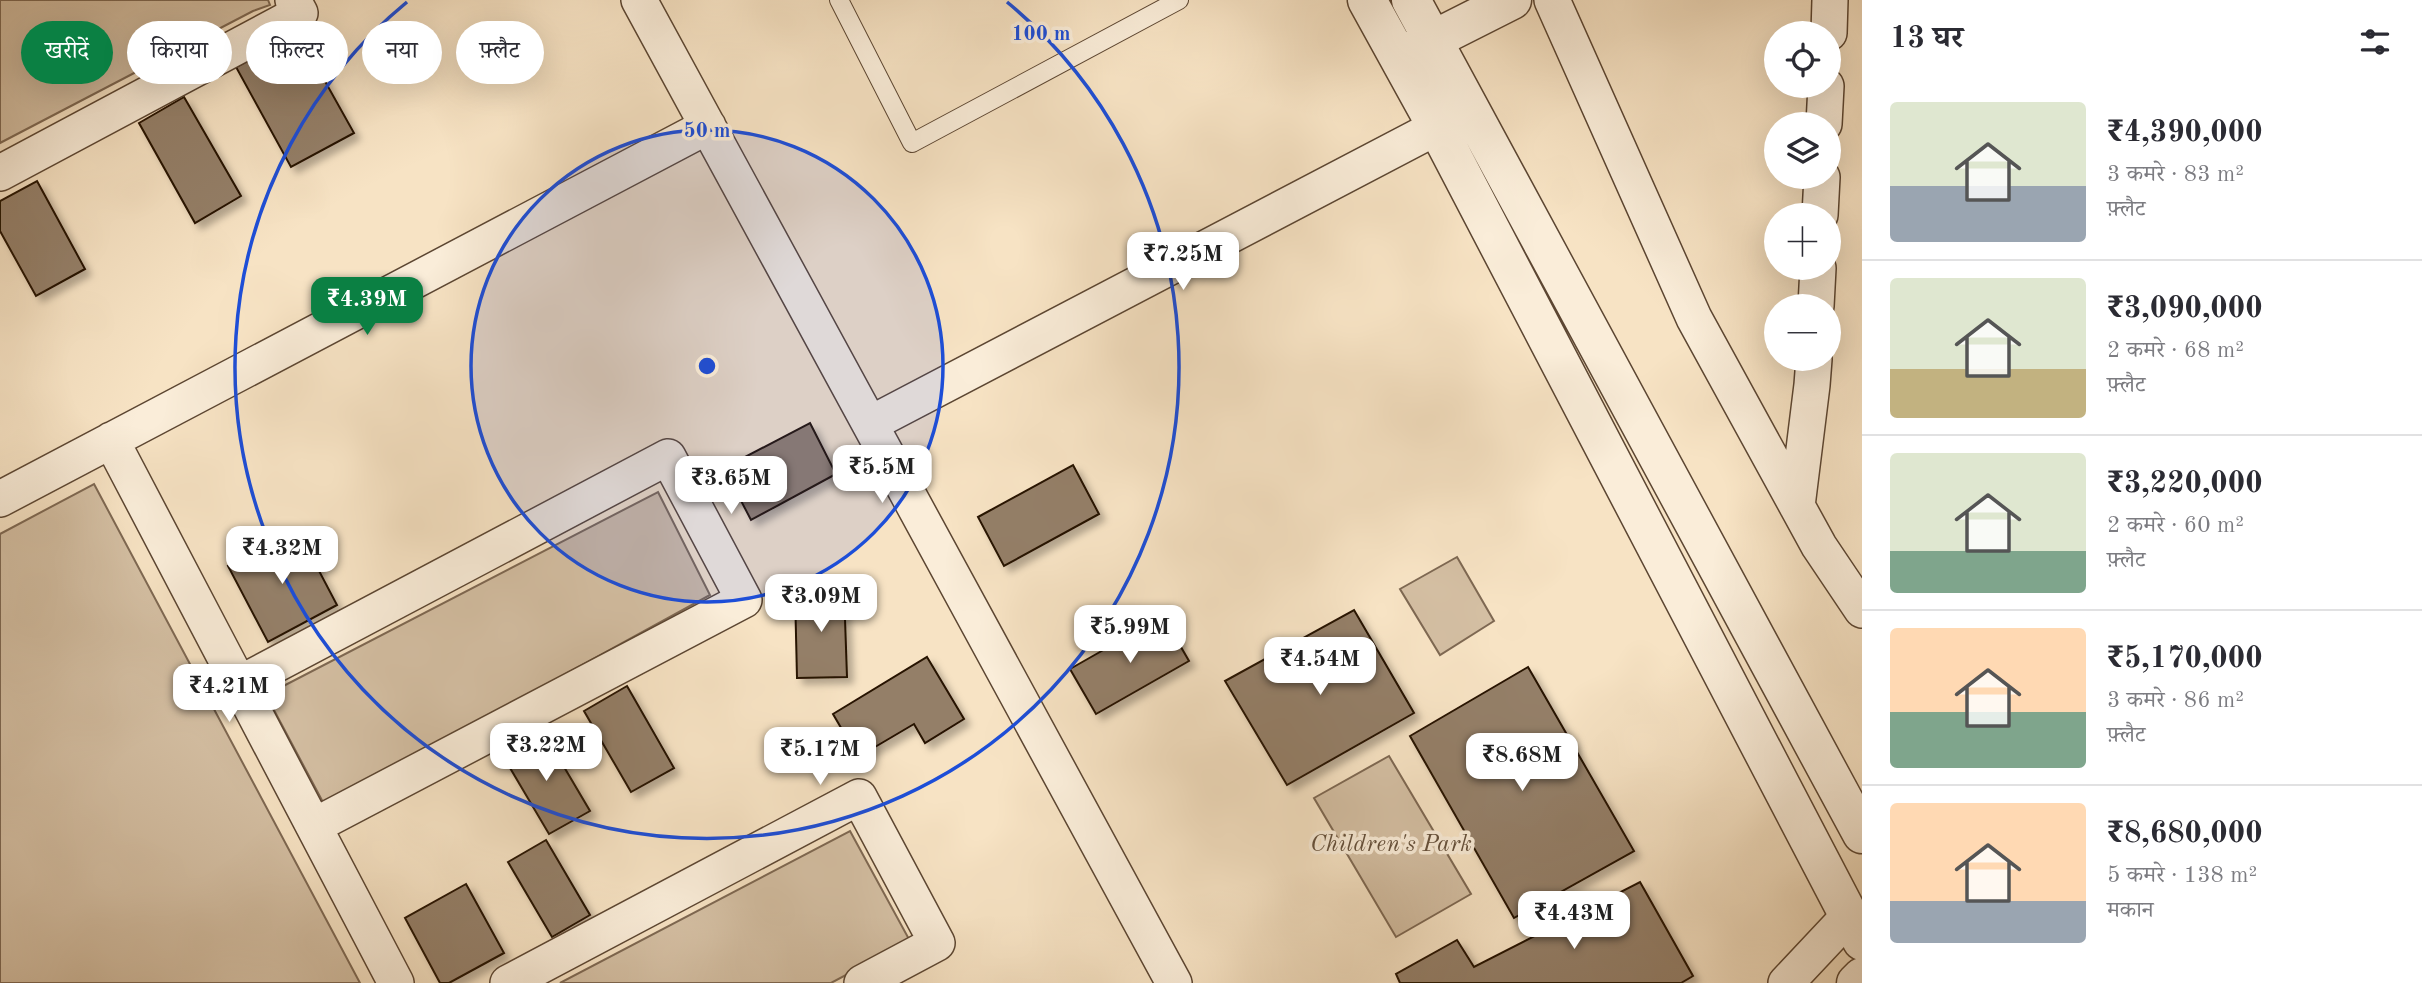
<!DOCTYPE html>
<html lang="hi">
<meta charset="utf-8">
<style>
:root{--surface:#fff;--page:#f2f2f3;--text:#2b2b33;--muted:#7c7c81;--line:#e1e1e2;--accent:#0b8043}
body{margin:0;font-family:"Old Standard TT","Noto Serif Devanagari",serif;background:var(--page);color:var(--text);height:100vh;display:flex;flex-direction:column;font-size:26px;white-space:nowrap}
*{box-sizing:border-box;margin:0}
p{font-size:23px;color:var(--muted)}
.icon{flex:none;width:38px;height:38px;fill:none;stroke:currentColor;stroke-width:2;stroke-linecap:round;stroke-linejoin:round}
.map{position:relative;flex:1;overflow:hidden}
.panel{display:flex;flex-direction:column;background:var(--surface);width:560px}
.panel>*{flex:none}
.hud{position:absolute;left:21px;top:21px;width:665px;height:63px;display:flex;gap:14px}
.fabs{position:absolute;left:1764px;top:21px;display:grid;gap:14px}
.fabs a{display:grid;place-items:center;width:77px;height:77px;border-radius:50%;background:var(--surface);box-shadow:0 7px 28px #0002;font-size:35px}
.price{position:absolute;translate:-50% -60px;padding:0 16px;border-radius:14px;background:#fff;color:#222;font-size:23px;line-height:46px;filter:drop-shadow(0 2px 4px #0008)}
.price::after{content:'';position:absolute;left:50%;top:42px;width:21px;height:16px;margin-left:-10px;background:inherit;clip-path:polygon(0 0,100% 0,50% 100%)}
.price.active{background:var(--accent);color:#fff}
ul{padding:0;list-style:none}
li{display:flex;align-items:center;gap:21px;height:175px;padding:0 28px}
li+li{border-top:2px solid var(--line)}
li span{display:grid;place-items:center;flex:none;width:196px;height:140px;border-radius:7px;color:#555}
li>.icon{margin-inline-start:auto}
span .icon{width:84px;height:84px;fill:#fffc;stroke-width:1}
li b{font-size:30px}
h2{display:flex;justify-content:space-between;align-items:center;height:84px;padding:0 28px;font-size:30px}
.pill{padding:0 24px;border-radius:32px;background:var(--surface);box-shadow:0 7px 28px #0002;font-size:24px;line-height:63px}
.pill.active{background:var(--accent);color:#fff}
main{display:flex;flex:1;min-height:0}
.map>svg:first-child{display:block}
.green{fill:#d4bfa3;stroke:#7e6852;stroke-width:2}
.building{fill:#947f67;stroke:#281202;stroke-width:2;filter:url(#shadow)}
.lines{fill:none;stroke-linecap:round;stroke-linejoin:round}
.service-casing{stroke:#5c4632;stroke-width:20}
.minor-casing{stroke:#5c4632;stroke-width:38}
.tertiary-casing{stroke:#5c4632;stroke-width:41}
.service{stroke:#faedd9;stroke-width:18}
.minor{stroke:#faedd9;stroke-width:35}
.tertiary{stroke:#faedd9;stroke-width:38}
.ring{fill:none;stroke:#1d4ed8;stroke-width:3.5}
.labels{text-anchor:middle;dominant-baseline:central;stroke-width:7;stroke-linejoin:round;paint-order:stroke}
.park-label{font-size:24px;font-style:italic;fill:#644f3a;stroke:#faedd9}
.centre{fill:#1d4ed8;stroke:#faedd9;stroke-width:3.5}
.ring-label{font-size:21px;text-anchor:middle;font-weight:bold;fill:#1d4ed8;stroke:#faedd9;stroke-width:7;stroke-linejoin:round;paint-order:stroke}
</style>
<main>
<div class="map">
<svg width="1862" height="983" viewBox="0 0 1862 983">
<defs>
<filter id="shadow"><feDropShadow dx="6" dy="6" stdDeviation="3.5" flood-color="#0004"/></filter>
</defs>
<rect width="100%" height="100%" fill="#f7e3c4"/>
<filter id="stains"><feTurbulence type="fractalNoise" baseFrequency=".00286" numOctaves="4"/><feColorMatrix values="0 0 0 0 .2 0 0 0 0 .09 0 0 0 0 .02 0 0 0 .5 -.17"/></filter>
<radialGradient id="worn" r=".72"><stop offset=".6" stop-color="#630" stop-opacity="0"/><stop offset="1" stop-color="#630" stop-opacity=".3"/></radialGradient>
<path class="green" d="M 0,0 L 268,0 L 270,5 L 253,11 L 0,143 Z
M 94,484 L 360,983 L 0,983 L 0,534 Z
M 658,492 L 710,595 L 325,806 L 266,695 Z
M 1457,557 L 1494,621 L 1440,655 L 1400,589 Z
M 1389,756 L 1471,894 L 1396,937 L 1314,798 Z
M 850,831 L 910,941 L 831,983 L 560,983 Z"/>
<path class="building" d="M 298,33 L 354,133 L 291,167 L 236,67 Z
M 184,97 L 241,196 L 195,223 L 139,123 Z
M 37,181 L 85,269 L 36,296 L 0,231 L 0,201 Z
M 810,423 L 836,474 L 751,520 L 724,468 Z
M 1073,465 L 1099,514 L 1004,566 L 978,517 Z
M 297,529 L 337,605 L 268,642 L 228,566 Z
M 844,590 L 847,677 L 797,678 L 795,592 Z
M 1354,610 L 1414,713 L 1287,785 L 1225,681 Z
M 1163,616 L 1189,661 L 1096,714 L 1070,669 Z
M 927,657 L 964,719 L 925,743 L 914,724 L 858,757 L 833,714 Z
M 1528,667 L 1634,851 L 1514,918 L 1410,736 Z
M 627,686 L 674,768 L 631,792 L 584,711 Z
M 544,733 L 590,811 L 549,834 L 503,756 Z
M 546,840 L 590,915 L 552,937 L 508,862 Z
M 1640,882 L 1693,976 L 1681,983 L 1400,983 L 1396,974 L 1457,940 L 1474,967 Z
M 466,884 L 504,953 L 449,983 L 440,983 L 405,918 Z"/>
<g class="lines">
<g class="service-casing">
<path id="service" d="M 839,0 L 912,143 L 1179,0"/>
</g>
<g class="minor-casing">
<path id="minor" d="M 639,0 L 1174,983
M 1552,0 L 1694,318 L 1819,546 L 1862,610
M 1829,33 L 1830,0
M 1824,124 L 1826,86
M 0,173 L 300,13 L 293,0
M 1820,215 L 1822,177
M 1816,306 L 1818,268
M 870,424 L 1462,114
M 111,440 L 396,983
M 0,499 L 708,126
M 1797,506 L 1812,385 L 1814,359
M 239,684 L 668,457 L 744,600 L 314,826
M 508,983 L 859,797 L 937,943 L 862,983
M 1786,983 L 1848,917"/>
</g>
<g class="tertiary-casing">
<path id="tertiary" d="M 1367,0 L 1437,127 L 1862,941
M 1411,0 L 1862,834
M 1411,51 L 1512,0
M 1856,983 L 1862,977"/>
</g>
<use href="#service" class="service"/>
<use href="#minor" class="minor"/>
<use href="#tertiary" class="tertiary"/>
</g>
<circle cx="707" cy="366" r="236" fill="#1d4ed8" fill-opacity=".12"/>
<g class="ring">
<circle cx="707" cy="366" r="236"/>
<path d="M1007 2A472 472 0 1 1 407 2"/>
</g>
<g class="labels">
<g class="park-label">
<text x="1391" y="845">Children's Park</text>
</g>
</g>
<circle cx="707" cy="366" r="10" class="centre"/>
<g class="ring-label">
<text x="1041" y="40">100 m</text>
<text x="707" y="137">50 m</text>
</g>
<rect width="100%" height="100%" filter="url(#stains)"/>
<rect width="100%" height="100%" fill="url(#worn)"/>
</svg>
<div class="fabs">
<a><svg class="icon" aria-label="locate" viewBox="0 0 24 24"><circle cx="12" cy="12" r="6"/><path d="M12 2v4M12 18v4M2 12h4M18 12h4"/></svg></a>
<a><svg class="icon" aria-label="layers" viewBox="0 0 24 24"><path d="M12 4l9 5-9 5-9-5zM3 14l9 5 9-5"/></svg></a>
<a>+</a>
<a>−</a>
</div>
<b class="price" style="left:1183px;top:292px">₹7.25M</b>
<b class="price active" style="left:367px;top:337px">₹4.39M</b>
<b class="price" style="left:882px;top:505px">₹5.5M</b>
<b class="price" style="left:731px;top:516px">₹3.65M</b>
<b class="price" style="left:282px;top:586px">₹4.32M</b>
<b class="price" style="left:821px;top:634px">₹3.09M</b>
<b class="price" style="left:1130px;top:665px">₹5.99M</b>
<b class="price" style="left:1320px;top:697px">₹4.54M</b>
<b class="price" style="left:229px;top:724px">₹4.21M</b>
<b class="price" style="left:546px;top:783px">₹3.22M</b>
<b class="price" style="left:820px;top:787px">₹5.17M</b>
<b class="price" style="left:1522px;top:793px">₹8.68M</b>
<b class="price" style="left:1574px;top:951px">₹4.43M</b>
<div class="hud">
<a class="pill active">खरीदें</a>
<a class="pill">किराया</a>
<a class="pill">फ़िल्टर</a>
<a class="pill">नया</a>
<a class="pill">फ़्लैट</a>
</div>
</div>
<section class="panel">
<h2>13 घर<svg class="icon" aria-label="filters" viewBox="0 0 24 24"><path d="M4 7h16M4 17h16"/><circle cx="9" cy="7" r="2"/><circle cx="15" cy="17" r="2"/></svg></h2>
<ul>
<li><span style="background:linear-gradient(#dfe7d0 60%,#9aa5b1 0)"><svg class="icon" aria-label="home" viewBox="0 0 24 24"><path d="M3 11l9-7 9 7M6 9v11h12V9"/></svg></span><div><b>₹4,390,000</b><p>3 कमरे · 83 m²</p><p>फ़्लैट</p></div></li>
<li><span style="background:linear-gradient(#dfe7d0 65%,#c2b280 0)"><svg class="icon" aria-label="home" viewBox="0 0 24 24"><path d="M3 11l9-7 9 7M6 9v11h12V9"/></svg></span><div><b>₹3,090,000</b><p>2 कमरे · 68 m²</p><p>फ़्लैट</p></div></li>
<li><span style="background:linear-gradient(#dfe7d0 70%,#7fa58c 0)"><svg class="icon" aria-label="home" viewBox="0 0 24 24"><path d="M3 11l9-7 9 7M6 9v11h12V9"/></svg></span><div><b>₹3,220,000</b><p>2 कमरे · 60 m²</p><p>फ़्लैट</p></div></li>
<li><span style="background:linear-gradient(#ffd9b3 60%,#7fa58c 0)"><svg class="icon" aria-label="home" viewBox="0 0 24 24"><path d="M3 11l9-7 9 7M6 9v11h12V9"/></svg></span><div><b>₹5,170,000</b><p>3 कमरे · 86 m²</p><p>फ़्लैट</p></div></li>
<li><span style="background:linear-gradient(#ffd9b3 70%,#9aa5b1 0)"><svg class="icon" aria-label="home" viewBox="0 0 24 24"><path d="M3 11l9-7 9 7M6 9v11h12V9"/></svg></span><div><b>₹8,680,000</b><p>5 कमरे · 138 m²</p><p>मकान</p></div></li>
</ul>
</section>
</main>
